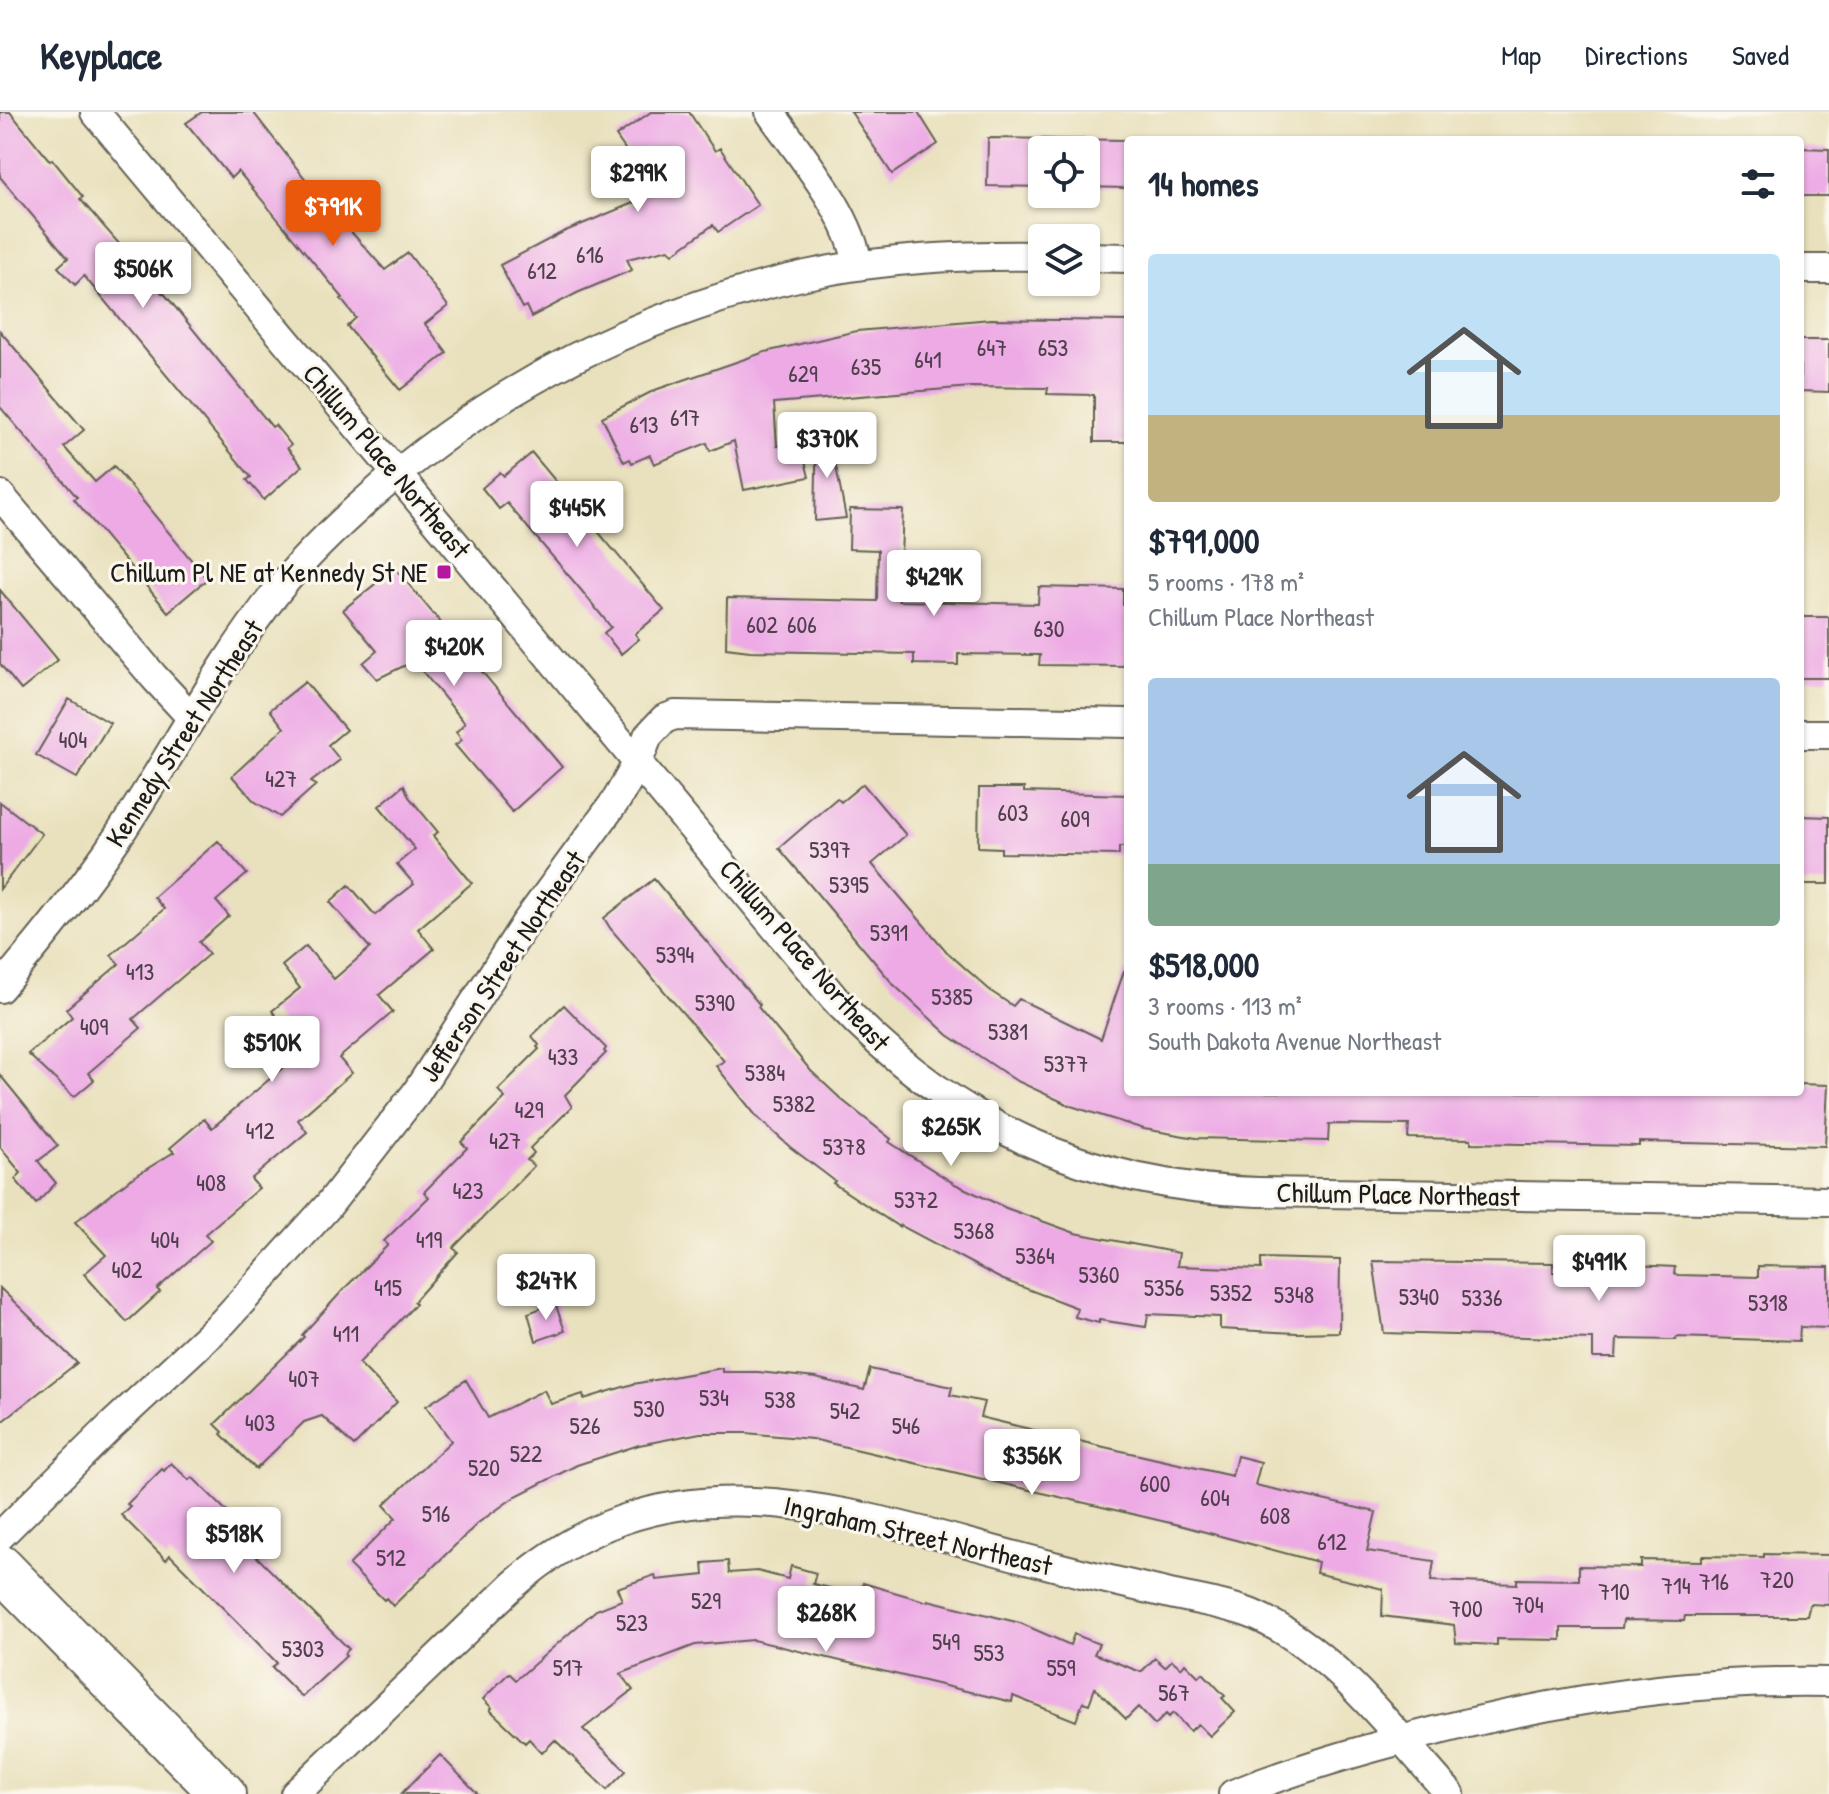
<!DOCTYPE html>
<meta charset="utf-8">
<style>
:root{--surface:#fff;--page:#f2f2f3;--text:#1f2937;--muted:#747a83;--line:#e0e1e3;--accent:#ea580c}
body{margin:0;font-family:"Patrick Hand",sans-serif;background:var(--page);color:var(--text);height:100vh;display:flex;flex-direction:column;font-size:30px;white-space:nowrap}
*{box-sizing:border-box;margin:0}
p{font-size:26px;color:var(--muted)}
.icon{flex:none;width:44px;height:44px;fill:none;stroke:currentColor;stroke-width:2;stroke-linecap:round;stroke-linejoin:round}
.map{position:relative;flex:1;overflow:hidden}
.drawer{position:absolute;left:1124px;top:24px;width:680px;height:960px;display:flex;flex-direction:column;background:var(--surface);border-radius:8px;box-shadow:0 2px 6px #0004}
.drawer>*{flex:none}
.fabs{position:absolute;left:1028px;top:24px;display:grid;gap:16px}
.fabs a{display:grid;place-items:center;width:72px;height:72px;border-radius:8px;background:var(--surface);box-shadow:0 2px 6px #0004;font-size:40px}
.price{position:absolute;translate:-50% -68px;padding:0 18px;border-radius:8px;background:#fff;color:#222;font-size:26px;line-height:52px;filter:drop-shadow(0 2px 4px #0008)}
.price::after{content:'';position:absolute;left:50%;top:48px;width:24px;height:18px;margin-left:-12px;background:inherit;clip-path:polygon(0 0,100% 0,50% 100%)}
.price.selected{background:var(--accent);color:#fff}
ul{padding:0;list-style:none}
li{display:grid;align-content:center;gap:16px;height:424px;padding:0 24px}
li span{display:grid;place-items:center;height:248px;border-radius:8px;color:#555}
li>.icon{margin-inline-start:auto}
span .icon{width:144px;height:144px;fill:#fffc;stroke-width:1}
li b{font-size:34px}
h2{display:flex;justify-content:space-between;align-items:center;height:96px;padding:0 24px;font-size:34px}
header{display:flex;align-items:center;gap:48px;box-sizing:border-box;height:112px;padding:0 40px;background:var(--surface);border-bottom:2px solid var(--line)}
header strong{font-size:38px}
nav{display:flex;gap:44px;margin-inline-start:auto;font-size:28px}
.map>svg:first-child{display:block}
.building{fill:#edaae5}
.lines{fill:none;stroke-linecap:round;stroke-linejoin:round}
.street-casing{stroke:#646154;stroke-width:32}
.primary-casing{stroke:#646154;stroke-width:48}
.street{stroke:#fff;stroke-width:28}
.primary{stroke:#fff;stroke-width:44}
.poi-dot{fill:#b5179e;stroke:#fbf7ec;stroke-width:3}
.labels{text-anchor:middle;dominant-baseline:central;stroke-width:6;stroke-linejoin:round;paint-order:stroke}
.number-label{font-size:24px;fill:#50404e}
.street-label{font-size:28px;fill:#1c1c1c;stroke:#fbf7ec}
.poi-label{font-size:28px;fill:#1c1c1c;stroke:#fbf7ec;text-anchor:end}
</style>
<header>
<strong>Keyplace</strong>
<nav><a>Map</a><a>Directions</a><a>Saved</a></nav>
</header>
<div class="map">
<svg width="1829" height="1682" viewBox="0 0 1829 1682">
<rect width="100%" height="100%" fill="#fbf7ec"/>
<filter id="ink" filterUnits="userSpaceOnUse"><feTurbulence type="fractalNoise" baseFrequency=".0125" numOctaves="2"/><feDisplacementMap in="SourceGraphic" scale="16" xChannelSelector="R" yChannelSelector="G"/><feConvolveMatrix kernelMatrix="1 2 1 2 8 2 1 2 1" color-interpolation-filters="sRGB"/></filter>
<filter id="wash" filterUnits="userSpaceOnUse"><feTurbulence type="fractalNoise" baseFrequency=".006" numOctaves="4" result="noise"/><feDisplacementMap in="SourceGraphic" scale="32" xChannelSelector="R" yChannelSelector="G"/><feGaussianBlur stdDeviation="1.8" result="paint"/><feColorMatrix in="noise" values="0 0 0 0 0 0 0 0 0 0 0 0 0 0 0 0 0 1.4 0 .05"/><feComposite in="paint" operator="in"/></filter>
<g filter="url(#wash)">
<rect width="100%" height="100%" fill="#e9e1bd"/>
<g id="blocks">
<path class="building" d="M 0,0 L 10,0 L 50,49 L 52,47 L 83,85 L 80,87 L 162,181 L 163,180 L 272,315 L 275,313 L 291,333 L 287,336 L 302,354 L 264,388 L 247,368 L 251,365 L 84,164 L 75,173 L 58,155 L 68,146 L 0,65 Z
M 202,0 L 253,0 L 314,78 L 385,158 L 408,141 L 448,194 L 425,212 L 447,241 L 400,278 L 347,214 L 356,206 L 341,187 L 343,186 L 238,59 L 231,66 L 186,11 Z
M 651,0 L 689,0 L 715,39 L 720,36 L 758,93 L 718,120 L 713,113 L 673,142 L 669,137 L 627,147 L 632,158 L 577,181 L 531,205 L 526,194 L 522,196 L 500,153 L 563,120 L 638,89 L 631,79 L 647,69 L 616,24 Z
M 851,0 L 918,0 L 938,32 L 892,62 Z
M 988,26 L 1126,28 L 1125,76 L 1086,75 L 1086,38 L 1042,38 L 1042,75 L 987,74 Z
M 1800,36 L 1829,37 L 1829,84 L 1800,84 Z
M 991,207 L 1128,209 L 1128,330 L 1094,330 L 1094,283 L 1047,282 L 1048,276 L 971,275 L 774,291 L 777,334 L 801,333 L 809,365 L 744,378 L 734,329 L 710,339 L 707,331 L 654,352 L 650,343 L 632,351 L 630,347 L 624,350 L 602,305 L 655,278 L 765,240 L 857,219 Z
M 0,219 L 84,318 L 64,335 L 95,370 L 114,354 L 207,467 L 168,500 L 74,387 L 77,385 L 0,295 Z
M 1800,228 L 1829,228 L 1829,280 L 1800,279 Z
M 828,313 L 846,406 L 815,409 L 817,314 Z
M 532,341 L 664,498 L 635,522 L 639,527 L 621,542 L 604,521 L 611,515 L 581,478 L 507,391 L 499,397 L 482,376 L 500,360 L 504,364 Z
M 850,397 L 903,398 L 899,489 L 1038,492 L 1039,475 L 1123,477 L 1123,493 L 1128,493 L 1128,554 L 1039,553 L 1040,543 L 958,542 L 958,553 L 914,552 L 914,542 L 750,539 L 726,536 L 727,486 L 877,489 L 878,438 L 849,437 Z
M 395,456 L 562,655 L 512,700 L 455,633 L 462,628 L 456,620 L 465,611 L 414,549 L 377,567 L 363,551 L 377,539 L 343,498 Z
M 0,478 L 58,548 L 21,578 L 0,552 Z
M 1800,505 L 1829,505 L 1829,566 L 1800,566 Z
M 305,570 L 346,618 L 328,633 L 340,648 L 311,670 L 316,673 L 280,705 L 254,689 L 232,664 L 284,616 L 270,598 Z
M 69,587 L 110,611 L 77,666 L 36,643 Z
M 863,672 L 906,723 L 872,752 L 947,840 L 992,880 L 1013,894 L 1019,887 L 1101,927 L 1124,859 L 1128,860 L 1128,980 L 1800,980 L 1800,972 L 1828,973 L 1825,1034 L 1639,1030 L 1639,1034 L 1471,1031 L 1471,1027 L 1408,1026 L 1409,1013 L 1329,1012 L 1328,1029 L 1196,1026 L 1144,1017 L 1071,994 L 1015,968 L 948,923 L 893,872 L 779,736 L 837,686 L 841,690 Z
M 404,673 L 409,685 L 438,720 L 433,724 L 472,771 L 418,817 L 434,837 L 379,883 L 393,900 L 339,946 L 352,961 L 298,1008 L 307,1020 L 251,1067 L 259,1076 L 205,1122 L 211,1129 L 157,1177 L 160,1180 L 127,1210 L 84,1162 L 106,1143 L 75,1110 L 129,1068 L 174,1040 L 170,1036 L 204,1007 L 212,1016 L 285,954 L 274,941 L 294,925 L 272,899 L 300,876 L 282,854 L 306,834 L 334,867 L 370,836 L 330,790 L 349,773 L 375,803 L 414,772 L 397,752 L 415,737 L 379,694 Z
M 979,676 L 1024,676 L 1024,680 L 1128,683 L 1128,735 L 1119,735 L 1119,743 L 1001,741 L 1001,736 L 978,735 Z
M 0,690 L 42,722 L 0,777 Z
M 1800,704 L 1829,705 L 1829,772 L 1800,772 Z
M 218,729 L 247,762 L 216,789 L 229,804 L 199,830 L 209,842 L 133,907 L 141,916 L 88,961 L 94,968 L 74,985 L 28,942 L 72,905 L 66,897 L 119,852 L 111,843 L 164,797 L 154,785 Z
M 654,767 L 760,893 L 758,895 L 811,959 L 842,988 L 891,1027 L 889,1030 L 955,1072 L 1006,1096 L 1075,1121 L 1179,1141 L 1177,1154 L 1261,1157 L 1261,1146 L 1340,1148 L 1339,1220 L 1297,1221 L 1220,1217 L 1220,1205 L 1148,1202 L 1146,1215 L 1099,1208 L 1099,1211 L 1075,1205 L 1077,1196 L 1001,1167 L 900,1113 L 899,1115 L 833,1071 L 835,1069 L 790,1035 L 757,1005 L 716,954 L 724,949 L 610,816 L 604,806 Z
M 564,893 L 606,936 L 604,939 L 606,941 L 565,983 L 572,995 L 530,1036 L 534,1041 L 527,1048 L 534,1054 L 453,1136 L 458,1140 L 417,1186 L 414,1190 L 416,1192 L 359,1251 L 397,1290 L 354,1334 L 322,1304 L 304,1310 L 256,1357 L 221,1322 L 223,1320 L 215,1312 L 304,1225 L 302,1223 L 344,1177 L 388,1133 L 384,1129 L 429,1085 L 424,1080 L 467,1036 L 461,1030 L 505,986 L 498,978 L 539,937 L 537,935 L 539,933 L 532,924 Z
M 0,963 L 58,1034 L 38,1049 L 56,1071 L 36,1092 L 15,1067 L 21,1061 L 0,1035 Z
M 1373,1149 L 1553,1151 L 1553,1160 L 1632,1162 L 1634,1153 L 1675,1155 L 1674,1162 L 1678,1163 L 1758,1165 L 1758,1154 L 1829,1155 L 1829,1216 L 1800,1215 L 1799,1229 L 1677,1225 L 1676,1228 L 1617,1227 L 1616,1246 L 1593,1246 L 1593,1227 L 1384,1221 Z
M 0,1176 L 77,1251 L 0,1311 Z
M 555,1191 L 565,1219 L 536,1229 L 528,1201 Z
M 722,1256 L 722,1260 L 758,1260 L 816,1266 L 864,1278 L 870,1257 L 952,1275 L 950,1283 L 984,1290 L 980,1305 L 1104,1335 L 1232,1364 L 1237,1344 L 1261,1350 L 1255,1373 L 1376,1400 L 1367,1439 L 1434,1449 L 1431,1469 L 1517,1472 L 1517,1467 L 1579,1468 L 1579,1454 L 1641,1455 L 1641,1448 L 1702,1449 L 1702,1444 L 1764,1445 L 1764,1442 L 1829,1443 L 1829,1493 L 1810,1492 L 1807,1504 L 1685,1504 L 1684,1509 L 1623,1508 L 1622,1516 L 1561,1516 L 1561,1528 L 1497,1527 L 1497,1533 L 1456,1531 L 1454,1513 L 1382,1504 L 1383,1477 L 1316,1461 L 1318,1450 L 1179,1413 L 812,1327 L 746,1321 L 700,1321 L 639,1333 L 577,1353 L 516,1384 L 478,1411 L 393,1494 L 386,1486 L 384,1488 L 349,1453 L 396,1406 L 384,1393 L 451,1329 L 426,1294 L 466,1268 L 488,1306 L 544,1278 L 551,1292 L 583,1282 L 584,1287 L 633,1272 Z
M 171,1351 L 189,1368 L 192,1365 L 253,1425 L 245,1433 L 349,1537 L 344,1542 L 346,1544 L 302,1585 L 272,1555 L 277,1551 L 248,1521 L 170,1443 L 166,1448 L 121,1403 L 130,1394 L 127,1392 L 162,1357 L 164,1359 Z
M 728,1449 L 729,1461 L 757,1459 L 788,1467 L 791,1454 L 816,1461 L 813,1472 L 860,1483 L 863,1471 L 928,1490 L 928,1488 L 1020,1511 L 1070,1533 L 1074,1522 L 1099,1532 L 1094,1542 L 1141,1560 L 1155,1546 L 1165,1555 L 1172,1548 L 1181,1556 L 1185,1551 L 1199,1565 L 1203,1561 L 1225,1584 L 1222,1586 L 1235,1600 L 1210,1624 L 1198,1612 L 1190,1619 L 1173,1601 L 1169,1605 L 1166,1602 L 1155,1613 L 1138,1595 L 1126,1607 L 1095,1576 L 1089,1592 L 1083,1590 L 1076,1609 L 1013,1584 L 1012,1590 L 753,1528 L 695,1533 L 620,1562 L 633,1578 L 583,1617 L 626,1659 L 607,1678 L 555,1628 L 542,1641 L 529,1627 L 525,1631 L 490,1598 L 492,1596 L 483,1587 L 509,1561 L 516,1568 L 596,1498 L 622,1488 L 617,1476 L 655,1463 L 656,1468 L 704,1463 L 703,1451 Z
M 440,1643 L 478,1682 L 401,1682 Z"/>
</g>
</g>
<g filter="url(#ink)">
<use href="#blocks" fill-opacity="0" stroke="#646154" stroke-width="2"/>
<g class="lines">
<g class="street-casing">
<path id="street" d="M 95,0 L 834,886 C 951,1012 1087,1075 1258,1080 L 1829,1089
M 770,0 C 800,43 851,102 858,154
M 1086,145 L 1128,146
M 1800,157 L 1829,157
M 0,383 L 154,565 L 192,606
M 1800,622 L 1829,622
M 0,876 C 41,828 81,779 117,726 C 172,644 217,554 279,477 C 306,443 338,413 370,385 C 494,275 644,199 806,163 C 884,146 963,143 1042,144
M 0,1424 L 109,1316 L 223,1210 L 328,1094 L 416,981 L 525,812 L 617,687 L 638,650 L 648,624 L 664,607 L 675,603 L 1128,611
M 295,1682 L 511,1475 C 675,1328 859,1405 1046,1452 C 1087,1463 1128,1472 1170,1482 C 1197,1488 1226,1492 1252,1502 C 1333,1537 1392,1618 1450,1682
M 1233,1682 C 1288,1660 1344,1643 1401,1628 C 1541,1590 1684,1567 1829,1570"/>
</g>
<g class="primary-casing">
<path id="primary" d="M 0,1455 L 223,1682"/>
</g>
<use href="#street" class="street"/>
<use href="#primary" class="primary"/>
</g>
</g>
<rect class="poi-dot" x="436" y="452" width="16" height="16" rx="4"/>
<g class="labels">
<g class="number-label">
<text x="590" y="142">616</text>
<text x="542" y="158">612</text>
<text x="992" y="235">647</text>
<text x="1053" y="235">653</text>
<text x="928" y="247">641</text>
<text x="866" y="254">635</text>
<text x="803" y="261">629</text>
<text x="685" y="305">617</text>
<text x="644" y="312">613</text>
<text x="762" y="512">602</text>
<text x="802" y="512">606</text>
<text x="1049" y="516">630</text>
<text x="73" y="627">404</text>
<text x="281" y="666">427</text>
<text x="1013" y="700">603</text>
<text x="1075" y="706">609</text>
<text x="830" y="737">5397</text>
<text x="849" y="772">5395</text>
<text x="889" y="820">5391</text>
<text x="675" y="842">5394</text>
<text x="140" y="859">413</text>
<text x="952" y="884">5385</text>
<text x="715" y="890">5390</text>
<text x="94" y="914">409</text>
<text x="1008" y="919">5381</text>
<text x="563" y="944">433</text>
<text x="1066" y="951">5377</text>
<text x="765" y="960">5384</text>
<text x="794" y="991">5382</text>
<text x="529" y="997">429</text>
<text x="260" y="1018">412</text>
<text x="505" y="1028">427</text>
<text x="844" y="1034">5378</text>
<text x="211" y="1070">408</text>
<text x="468" y="1078">423</text>
<text x="916" y="1087">5372</text>
<text x="974" y="1118">5368</text>
<text x="165" y="1127">404</text>
<text x="429" y="1127">419</text>
<text x="1035" y="1143">5364</text>
<text x="127" y="1157">402</text>
<text x="1099" y="1162">5360</text>
<text x="388" y="1175">415</text>
<text x="1164" y="1175">5356</text>
<text x="1231" y="1180">5352</text>
<text x="1294" y="1182">5348</text>
<text x="1419" y="1184">5340</text>
<text x="1482" y="1185">5336</text>
<text x="1768" y="1190">5318</text>
<text x="346" y="1221">411</text>
<text x="304" y="1266">407</text>
<text x="714" y="1285">534</text>
<text x="780" y="1287">538</text>
<text x="649" y="1296">530</text>
<text x="845" y="1298">542</text>
<text x="260" y="1310">403</text>
<text x="585" y="1313">526</text>
<text x="906" y="1313">546</text>
<text x="526" y="1341">522</text>
<text x="484" y="1355">520</text>
<text x="1155" y="1371">600</text>
<text x="1215" y="1385">604</text>
<text x="436" y="1401">516</text>
<text x="1275" y="1403">608</text>
<text x="1332" y="1429">612</text>
<text x="391" y="1445">512</text>
<text x="1777" y="1467">720</text>
<text x="1714" y="1469">716</text>
<text x="1676" y="1473">714</text>
<text x="1614" y="1479">710</text>
<text x="706" y="1488">529</text>
<text x="1528" y="1492">704</text>
<text x="1466" y="1496">700</text>
<text x="632" y="1510">523</text>
<text x="946" y="1529">549</text>
<text x="303" y="1536">5303</text>
<text x="989" y="1540">553</text>
<text x="568" y="1555">517</text>
<text x="1061" y="1555">559</text>
<text x="1174" y="1580">567</text>
</g>
<g class="street-label">
<text transform="translate(387 349) rotate(50)">Chillum Place Northeast</text>
<text transform="translate(184 621) rotate(-57)">Kennedy Street Northeast</text>
<text transform="translate(805 843) rotate(49)">Chillum Place Northeast</text>
<text transform="translate(502 854) rotate(-56)">Jefferson Street Northeast</text>
<text transform="translate(1398 1082) rotate(1)">Chillum Place Northeast</text>
<text transform="translate(918 1423) rotate(13)">Ingraham Street Northeast</text>
</g>
<g class="poi-label">
<text x="428" y="460">Chillum Pl NE at Kennedy St NE</text>
</g>
</g>
</svg>
<div class="fabs">
<a><svg class="icon" aria-label="locate" viewBox="0 0 24 24"><circle cx="12" cy="12" r="6"/><path d="M12 2v4M12 18v4M2 12h4M18 12h4"/></svg></a>
<a><svg class="icon" aria-label="layers" viewBox="0 0 24 24"><path d="M12 4l9 5-9 5-9-5zM3 14l9 5 9-5"/></svg></a>
</div>
<b class="price" style="left:638px;top:102px">$299K</b>
<b class="price selected" style="left:333px;top:136px">$791K</b>
<b class="price" style="left:143px;top:198px">$506K</b>
<b class="price" style="left:827px;top:368px">$370K</b>
<b class="price" style="left:577px;top:437px">$445K</b>
<b class="price" style="left:934px;top:506px">$429K</b>
<b class="price" style="left:454px;top:576px">$420K</b>
<b class="price" style="left:272px;top:972px">$510K</b>
<b class="price" style="left:951px;top:1056px">$265K</b>
<b class="price" style="left:1599px;top:1191px">$491K</b>
<b class="price" style="left:546px;top:1210px">$247K</b>
<b class="price" style="left:1032px;top:1385px">$356K</b>
<b class="price" style="left:234px;top:1463px">$518K</b>
<b class="price" style="left:826px;top:1542px">$268K</b>
<section class="drawer">
<h2>14 homes<svg class="icon" aria-label="filters" viewBox="0 0 24 24"><path d="M4 7h16M4 17h16"/><circle cx="9" cy="7" r="2"/><circle cx="15" cy="17" r="2"/></svg></h2>
<ul>
<li><span style="background:linear-gradient(#bfe0f5 65%,#c2b280 0)"><svg class="icon" aria-label="home" viewBox="0 0 24 24"><path d="M3 11l9-7 9 7M6 9v11h12V9"/></svg></span><div><b>$791,000</b><p>5 rooms · 178 m²</p><p>Chillum Place Northeast</p></div></li>
<li><span style="background:linear-gradient(#a9c7e8 75%,#7fa58c 0)"><svg class="icon" aria-label="home" viewBox="0 0 24 24"><path d="M3 11l9-7 9 7M6 9v11h12V9"/></svg></span><div><b>$518,000</b><p>3 rooms · 113 m²</p><p>South Dakota Avenue Northeast</p></div></li>
</ul>
</section>
</div>
